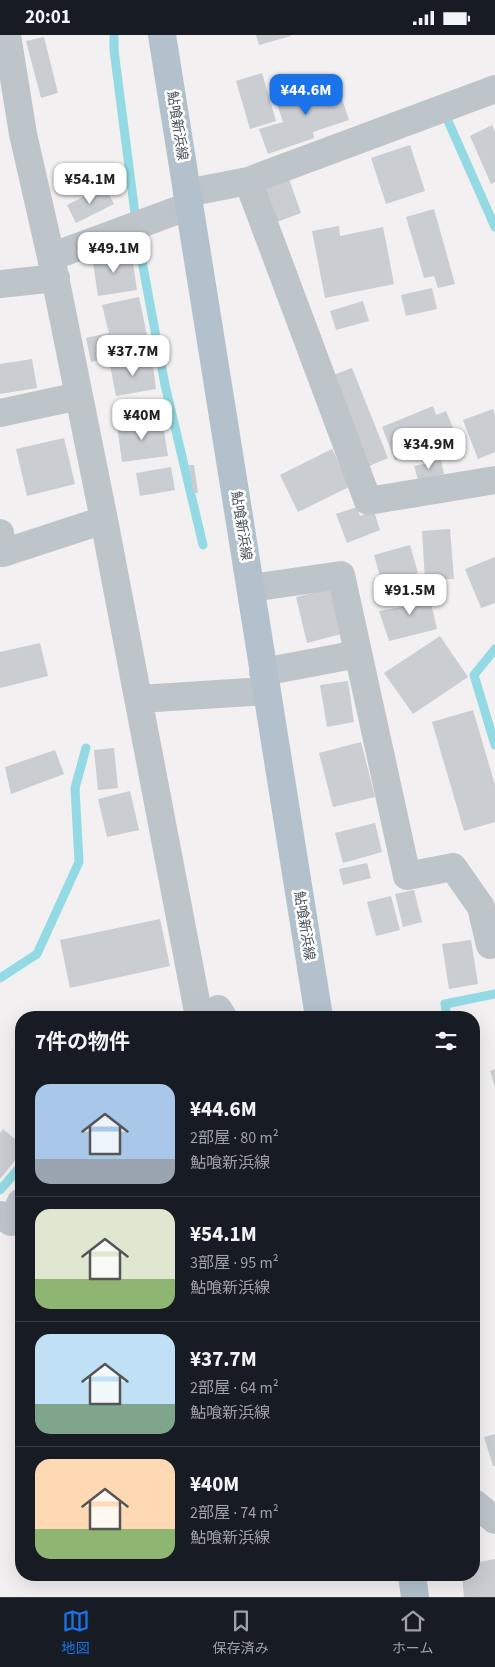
<!DOCTYPE html>
<html lang="ja">
<meta charset="utf-8">
<style>
:root{--surface:#171b24;--page:#20242c;--text:#f1f3f6;--muted:#9ea1a6;--line:#363941;--accent:#1a73e8}
body{margin:0;font-family:"Source Sans 3","Noto Sans JP",sans-serif;background:var(--page);color:var(--text);height:100vh;display:flex;flex-direction:column;font-size:19px;white-space:nowrap}
*{box-sizing:border-box;margin:0}
p{font-size:16px;color:var(--muted)}
.icon{flex:none;width:28px;height:28px;fill:none;stroke:currentColor;stroke-width:2;stroke-linecap:round;stroke-linejoin:round}
.map{position:relative;flex:1;overflow:hidden}
.side{position:absolute;left:15px;top:976px;width:465px;height:570px;display:flex;flex-direction:column;background:var(--surface);border-radius:20px;box-shadow:0 5px 20px #0002}
.side>*{flex:none}
.price{position:absolute;translate:-50% -42px;padding:0 11px;border-radius:10px;background:#fff;color:#222;font-size:16px;line-height:32px;filter:drop-shadow(0 1px 2px #0008)}
.price::after{content:'';position:absolute;left:50%;top:30px;width:15px;height:11px;margin-left:-8px;background:inherit;clip-path:polygon(0 0,100% 0,50% 100%)}
.price.active{background:var(--accent);color:#fff}
ul{padding:0;list-style:none}
li{display:flex;align-items:center;gap:15px;height:125px;padding:0 20px}
li+li{border-top:1px solid var(--line)}
li span{display:grid;place-items:center;flex:none;width:140px;height:100px;border-radius:15px;color:#555}
li>.icon{margin-inline-start:auto}
span .icon{width:60px;height:60px;fill:#fffc;stroke-width:1}
li b{font-size:21px}
h2{display:flex;justify-content:space-between;align-items:center;height:60px;padding:0 20px;font-size:21px}
.status{display:flex;justify-content:space-between;align-items:center;height:35px;padding:0 25px;background:var(--surface);direction:ltr}
.status svg{height:14px;fill:currentColor}
.tabs{display:flex;justify-content:space-around;align-items:center;height:70px;border-top:1px solid var(--line);background:var(--surface);font-size:14px;color:var(--muted)}
.tabs a{display:grid;justify-items:center;gap:2px}
.tabs .active{color:var(--accent)}
.map>svg:first-child{display:block}
.lines{fill:none;stroke-linecap:round;stroke-linejoin:round}
.stream{stroke:#94dae4;stroke-width:9}
.building{fill:#cacdd2}
.minor{stroke:#bdc5cb;stroke-width:28}
.major{stroke:#b2c1cc;stroke-width:28}
.labels{text-anchor:middle;dominant-baseline:central;stroke-width:5;stroke-linejoin:round;paint-order:stroke}
.street-label{font-size:14px;fill:#49545c;stroke:#fff}
</style>
<div class="status"><b>20:01</b><svg viewBox="0 0 49 12"><path d="M0 12V9h3v3zM5 12V6h3v6zM10 12V3h3v9zM15 12V0h3v12zM26 1h20v11H26zM47 4h2v5h-2z"/></svg></div>
<div class="map">
<svg width="495" height="1562" viewBox="0 0 495 1562">
<rect width="100%" height="100%" fill="#f2f0f0"/>
<g class="lines">
<path class="stream" d="M 114,0 L 114,15 L 139,210 L 165,350 L 203,510
M 448,86 L 495,192
M 495,614 L 474,640 L 495,710
M 0,943 L 37,919 L 79,827 L 75,753 L 86,713
M 447,982 L 445,969 L 495,959
M 0,1155 L 21,1131"/>
</g>
<path class="building" d="M 256,0 L 291,0 L 291,1 L 259,10 Z
M 44,2 L 58,58 L 41,63 L 26,6 Z
M 262,38 L 276,86 L 250,94 L 236,46 Z
M 335,42 L 349,85 L 313,97 L 314,103 L 268,119 L 259,94 L 283,87 L 276,66 L 306,56 L 305,52 Z
M 492,90 L 495,97 L 495,147 L 491,149 L 470,101 Z
M 410,110 L 425,156 L 386,169 L 371,123 Z
M 289,144 L 301,178 L 277,187 L 265,153 Z
M 105,151 L 114,169 L 76,188 L 67,170 Z
M 434,174 L 455,249 L 438,253 L 434,241 L 424,243 L 406,182 Z
M 339,191 L 340,201 L 383,192 L 394,249 L 325,263 L 312,196 Z
M 115,218 L 116,224 L 132,222 L 137,255 L 98,261 L 92,221 Z
M 432,253 L 437,274 L 406,281 L 401,260 Z
M 139,262 L 150,314 L 91,327 L 86,303 L 109,298 L 102,270 Z
M 363,266 L 369,286 L 336,295 L 330,276 Z
M 152,323 L 156,354 L 116,361 L 110,330 Z
M 32,324 L 37,353 L 0,359 L 0,329 Z
M 352,333 L 388,423 L 369,431 L 333,340 Z
M 433,371 L 436,380 L 446,376 L 456,400 L 395,425 L 382,392 Z
M 493,374 L 495,380 L 495,417 L 478,424 L 463,385 Z
M 162,384 L 168,421 L 122,427 L 117,390 Z
M 64,403 L 75,449 L 27,461 L 16,414 Z
M 332,414 L 351,451 L 298,477 L 280,440 Z
M 441,425 L 444,439 L 418,445 L 414,431 Z
M 189,430 L 194,430 L 198,458 L 193,458 Z
M 171,432 L 175,455 L 140,461 L 136,438 Z
M 357,472 L 360,481 L 374,476 L 380,495 L 347,508 L 336,479 Z
M 450,494 L 454,544 L 425,545 L 422,496 Z
M 410,510 L 418,538 L 382,548 L 374,520 Z
M 495,522 L 495,568 L 481,573 L 465,534 Z
M 427,551 L 437,594 L 389,606 L 379,576 L 413,570 L 405,554 Z
M 330,554 L 341,599 L 307,608 L 296,562 Z
M 440,601 L 468,642 L 413,679 L 384,638 Z
M 40,608 L 48,641 L 0,653 L 0,617 Z
M 348,646 L 354,687 L 327,692 L 320,650 Z
M 473,675 L 495,750 L 495,787 L 464,796 L 432,687 Z
M 361,707 L 375,762 L 333,772 L 319,718 Z
M 114,713 L 118,753 L 98,755 L 94,715 Z
M 55,715 L 64,739 L 11,759 L 5,732 Z
M 130,756 L 139,795 L 107,802 L 98,764 Z
M 375,788 L 382,817 L 343,828 L 335,798 Z
M 367,828 L 371,843 L 343,850 L 339,834 Z
M 414,855 L 422,887 L 403,892 L 395,859 Z
M 391,861 L 400,895 L 376,901 L 367,867 Z
M 160,884 L 170,931 L 70,953 L 60,905 Z
M 471,905 L 478,949 L 449,954 L 442,909 Z
M 495,1034 L 495,1052 L 490,1036 Z
M 3,1094 L 21,1109 L 21,1118 L 0,1144 L 0,1098 Z
M 495,1399 L 495,1431 L 493,1431 L 484,1402 Z
M 495,1524 L 495,1562 L 464,1562 L 462,1540 L 474,1540 L 474,1528 Z"/>
<g class="lines">
<path class="minor" d="M 7,0 L 23,99 L 51,222 L 104,485 L 199,982
M 248,146 L 495,54
M 187,158 L 248,146 L 368,466 L 495,445
M 51,222 L 189,171
M 0,249 L 56,243
M 0,378 L 79,361
M 0,498 L 3,518 L 104,485
M 251,553 L 341,540 L 407,841 L 453,832 L 481,872 L 490,910
M 263,637 L 358,619
M 139,664 L 266,656
M 206,982 L 218,974 L 223,982
M 0,1180 L 11,1187 L 21,1167
M 474,1468 L 495,1485"/>
<path class="major" d="M 162,0 L 319,982
M 412,1540 L 415,1562"/>
</g>
<g class="labels">
<g class="street-label">
<text transform="translate(177 91) rotate(81)">鮎喰新浜線</text>
<text transform="translate(241 491) rotate(81)">鮎喰新浜線</text>
<text transform="translate(304 891) rotate(81)">鮎喰新浜線</text>
</g>
</g>
</svg>
<b class="price active" style="left:306px;top:81px">¥44.6M</b>
<b class="price" style="left:90px;top:170px">¥54.1M</b>
<b class="price" style="left:114px;top:239px">¥49.1M</b>
<b class="price" style="left:133px;top:342px">¥37.7M</b>
<b class="price" style="left:142px;top:406px">¥40M</b>
<b class="price" style="left:429px;top:435px">¥34.9M</b>
<b class="price" style="left:410px;top:581px">¥91.5M</b>
<section class="side">
<h2>7件の物件<svg class="icon" aria-label="filters" viewBox="0 0 24 24"><path d="M4 7h16M4 17h16"/><circle cx="9" cy="7" r="2"/><circle cx="15" cy="17" r="2"/></svg></h2>
<ul>
<li><span style="background:linear-gradient(#a9c7e8 75%,#9aa5b1 0)"><svg class="icon" aria-label="home" viewBox="0 0 24 24"><path d="M3 11l9-7 9 7M6 9v11h12V9"/></svg></span><div><b>¥44.6M</b><p>2部屋 · 80 m²</p><p>鮎喰新浜線</p></div></li>
<li><span style="background:linear-gradient(#dfe7d0 70%,#8fb573 0)"><svg class="icon" aria-label="home" viewBox="0 0 24 24"><path d="M3 11l9-7 9 7M6 9v11h12V9"/></svg></span><div><b>¥54.1M</b><p>3部屋 · 95 m²</p><p>鮎喰新浜線</p></div></li>
<li><span style="background:linear-gradient(#bfe0f5 70%,#7fa58c 0)"><svg class="icon" aria-label="home" viewBox="0 0 24 24"><path d="M3 11l9-7 9 7M6 9v11h12V9"/></svg></span><div><b>¥37.7M</b><p>2部屋 · 64 m²</p><p>鮎喰新浜線</p></div></li>
<li><span style="background:linear-gradient(#ffd9b3 70%,#8fb573 0)"><svg class="icon" aria-label="home" viewBox="0 0 24 24"><path d="M3 11l9-7 9 7M6 9v11h12V9"/></svg></span><div><b>¥40M</b><p>2部屋 · 74 m²</p><p>鮎喰新浜線</p></div></li>
</ul>
</section>
</div>
<nav class="tabs">
<a class="active"><svg class="icon" aria-label="map" viewBox="0 0 24 24"><path d="M3 6l6-2 6 2 6-2v14l-6 2-6-2-6 2zM9 4v14M15 6v14"/></svg>地図</a>
<a><svg class="icon" aria-label="saved" viewBox="0 0 24 24"><path d="M7 4h10v16l-5-4-5 4z"/></svg>保存済み</a>
<a><svg class="icon" aria-label="home" viewBox="0 0 24 24"><path d="M3 11l9-7 9 7M6 9v11h12V9"/></svg>ホーム</a>
</nav>
